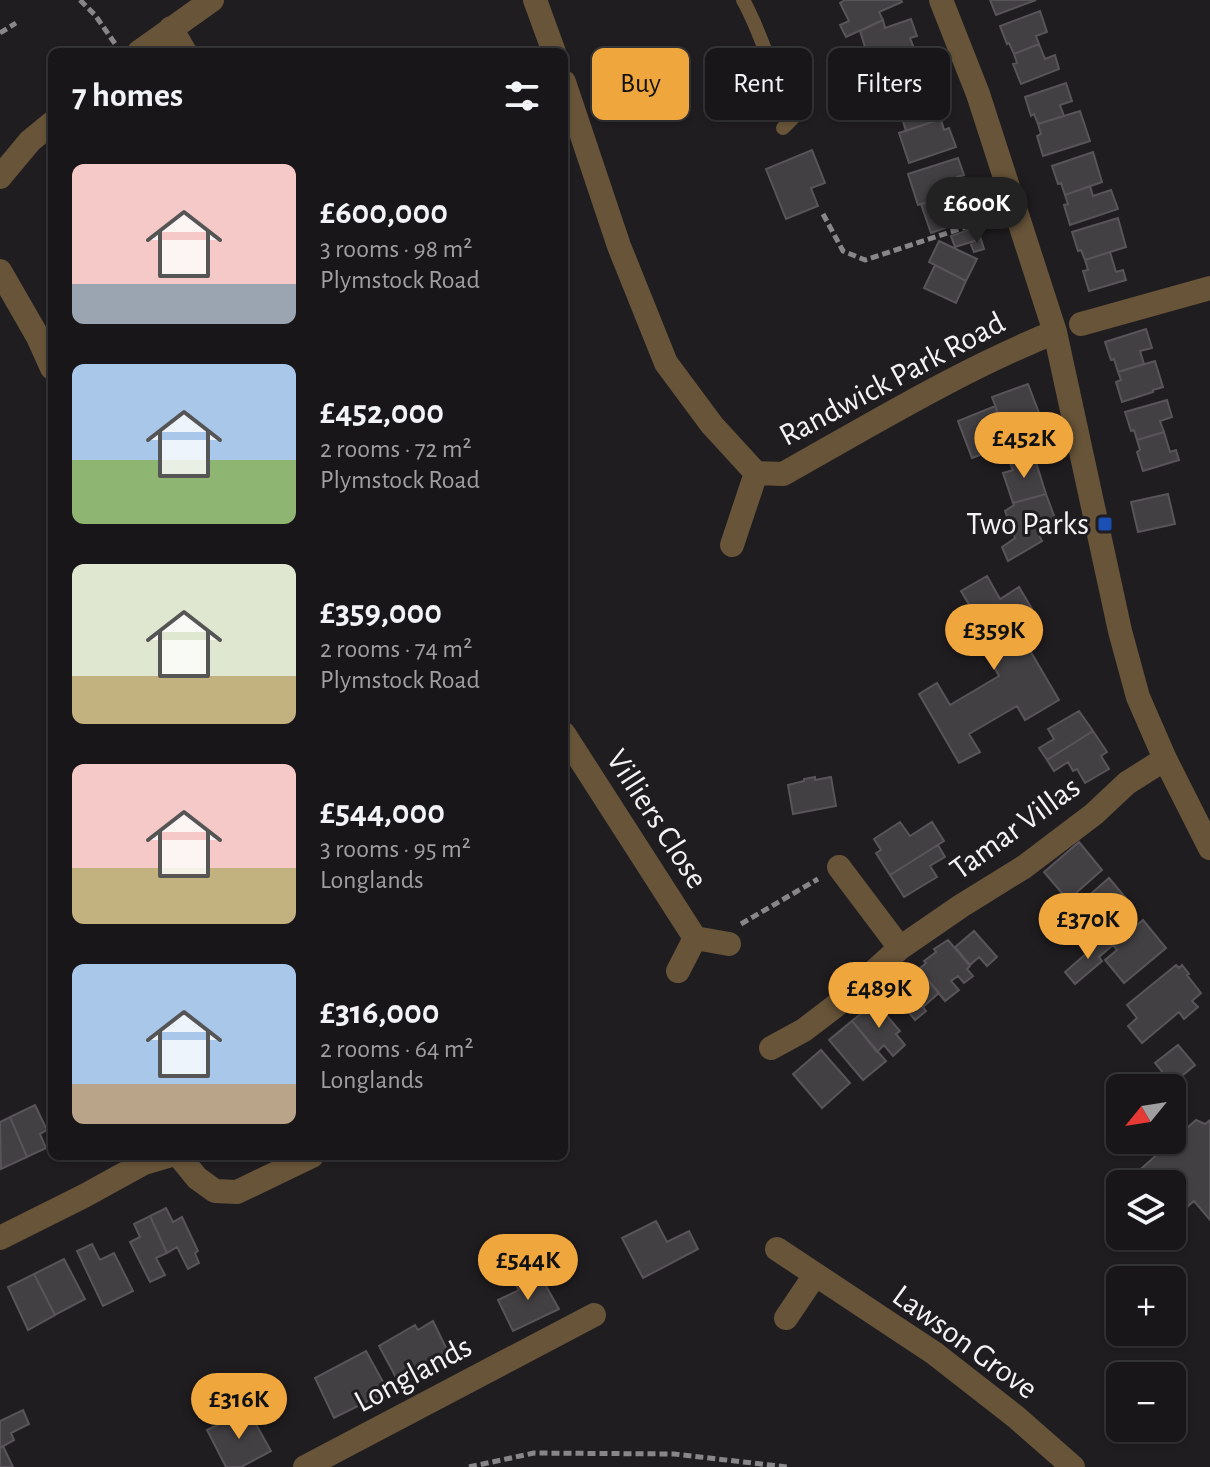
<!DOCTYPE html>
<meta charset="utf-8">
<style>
:root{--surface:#181619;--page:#252326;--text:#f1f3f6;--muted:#9f9fa2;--line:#363538;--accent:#efa73d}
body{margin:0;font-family:"Alegreya Sans",sans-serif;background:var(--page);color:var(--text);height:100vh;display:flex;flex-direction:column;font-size:30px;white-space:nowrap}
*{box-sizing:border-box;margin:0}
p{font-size:26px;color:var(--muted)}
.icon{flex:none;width:44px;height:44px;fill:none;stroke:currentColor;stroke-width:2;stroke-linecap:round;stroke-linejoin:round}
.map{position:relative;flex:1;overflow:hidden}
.sheet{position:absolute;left:48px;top:48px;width:520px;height:1112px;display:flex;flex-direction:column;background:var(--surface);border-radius:12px;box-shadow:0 2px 6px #0004,0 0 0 2px var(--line)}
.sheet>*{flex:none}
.top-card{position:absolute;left:592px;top:48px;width:498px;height:72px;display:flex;gap:16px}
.needle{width:52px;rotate:240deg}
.controls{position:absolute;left:1106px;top:1074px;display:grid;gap:16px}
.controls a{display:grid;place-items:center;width:80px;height:80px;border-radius:12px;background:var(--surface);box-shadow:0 2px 6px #0004,0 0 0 2px var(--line);font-size:40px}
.price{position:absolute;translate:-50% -68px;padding:0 18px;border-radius:28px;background:var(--accent);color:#111;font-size:26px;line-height:52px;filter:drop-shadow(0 2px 4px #0008)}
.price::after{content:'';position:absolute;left:50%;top:48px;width:24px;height:18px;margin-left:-12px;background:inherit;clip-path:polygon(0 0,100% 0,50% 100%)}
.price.on{background:#222;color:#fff}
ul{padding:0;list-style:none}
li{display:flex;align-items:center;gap:24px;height:200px;padding:0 24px}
li span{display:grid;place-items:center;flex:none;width:224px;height:160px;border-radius:12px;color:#555}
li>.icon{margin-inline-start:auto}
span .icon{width:96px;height:96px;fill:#fffc;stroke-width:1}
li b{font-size:34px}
h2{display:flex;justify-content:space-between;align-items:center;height:96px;padding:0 24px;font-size:34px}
.pill{padding:0 28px;border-radius:12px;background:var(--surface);box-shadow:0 2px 6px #0004,0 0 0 2px var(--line);font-size:28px;line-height:72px}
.pill.on{background:var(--accent);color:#111}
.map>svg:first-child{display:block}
.building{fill:#434044;stroke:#585459;stroke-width:2}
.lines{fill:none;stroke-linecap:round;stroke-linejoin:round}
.path{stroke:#89868a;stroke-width:5;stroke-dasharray:8 4;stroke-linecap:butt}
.service{stroke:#675439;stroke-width:14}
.minor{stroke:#675439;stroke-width:24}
.transit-dot{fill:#1a4fb4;stroke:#201d21;stroke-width:3}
.labels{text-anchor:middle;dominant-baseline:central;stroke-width:6;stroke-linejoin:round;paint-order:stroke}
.street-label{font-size:32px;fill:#f5f3f6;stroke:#201d21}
.poi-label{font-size:32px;fill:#f5f3f6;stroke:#201d21;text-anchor:end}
</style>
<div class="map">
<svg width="1210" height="1467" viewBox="0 0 1210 1467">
<rect width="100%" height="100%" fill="#201d21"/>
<path class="building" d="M 845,0 L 901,0 L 902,2 L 879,12 L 883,20 L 846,37 L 840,25 L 849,21 L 840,3 Z
M 990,0 L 1036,0 L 996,15 Z
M 1040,11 L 1047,32 L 1036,36 L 1039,44 L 1014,54 L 1009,43 L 1007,44 L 1000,26 Z
M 911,19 L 917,36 L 910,38 L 915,51 L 871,66 L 860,31 L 883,20 L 885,28 Z
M 1039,44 L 1045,59 L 1055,55 L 1059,69 L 1021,84 L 1013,64 L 1017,63 L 1014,54 Z
M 915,51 L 919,62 L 924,60 L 930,78 L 884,93 L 880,79 L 876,81 L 871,66 Z
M 1066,83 L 1072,101 L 1060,105 L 1064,116 L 1038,124 L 1034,114 L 1031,116 L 1025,97 Z
M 937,87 L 943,105 L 936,107 L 941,119 L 906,131 L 902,118 L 893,121 L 888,105 Z
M 1080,111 L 1090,141 L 1043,156 L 1037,136 L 1041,134 L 1038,124 Z
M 941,119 L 944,130 L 949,128 L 956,147 L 909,163 L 899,133 Z
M 812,150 L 825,183 L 811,188 L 818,206 L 786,219 L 766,169 Z
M 1093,152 L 1102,182 L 1065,195 L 1061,183 L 1058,184 L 1052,166 Z
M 958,158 L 964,175 L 957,177 L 962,190 L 918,205 L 908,174 Z
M 1090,186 L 1093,196 L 1111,190 L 1118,209 L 1070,225 L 1064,205 L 1068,204 L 1065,195 Z
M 962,190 L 966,201 L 971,199 L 977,217 L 931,233 L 921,204 Z
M 1118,218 L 1126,247 L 1085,260 L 1081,250 L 1078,251 L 1072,232 Z
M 977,227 L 981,239 L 955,247 L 951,236 Z
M 981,239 L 984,249 L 974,252 L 970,242 Z
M 939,241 L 977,259 L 966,281 L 929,262 Z
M 1110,252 L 1116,272 L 1123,270 L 1126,280 L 1089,291 L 1083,271 L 1088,270 L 1085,260 Z
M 935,265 L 966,281 L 956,303 L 924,288 Z
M 1146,329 L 1152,348 L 1140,351 L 1144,364 L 1118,372 L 1114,359 L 1111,360 L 1105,342 Z
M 1155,361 L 1163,387 L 1153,390 L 1153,392 L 1122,402 L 1116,382 L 1121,380 L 1118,372 Z
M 1028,384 L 1047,434 L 1011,447 L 992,397 Z
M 1167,400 L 1172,417 L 1160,421 L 1164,432 L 1137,440 L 1134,430 L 1131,431 L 1125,412 Z
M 995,406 L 1011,447 L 1038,437 L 1041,444 L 1005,457 L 1002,447 L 972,458 L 958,421 Z
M 1164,432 L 1170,452 L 1176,450 L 1179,460 L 1143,471 L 1137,452 L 1140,450 L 1137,440 Z
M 1034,456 L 1046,494 L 1013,503 L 1003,473 L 1013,470 L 1010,463 Z
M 1046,494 L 1056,521 L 1046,525 L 1048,531 L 1039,535 L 1042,541 L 1008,561 L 1002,547 L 1015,538 L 1005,511 L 1014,505 L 1013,503 Z
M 1168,494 L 1175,524 L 1138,532 L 1131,502 Z
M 987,576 L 1000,599 L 1019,587 L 1038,619 L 1018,630 L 1059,700 L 1025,720 L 1017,706 L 969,734 L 980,752 L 959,763 L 919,694 L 937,683 L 950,705 L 999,676 L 991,661 L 1000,656 L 961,591 Z
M 1079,711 L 1093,731 L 1047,760 L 1039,748 L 1054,739 L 1048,729 Z
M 1093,731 L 1107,752 L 1101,756 L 1109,769 L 1085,783 L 1077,769 L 1073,771 L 1068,762 L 1054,771 L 1047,760 Z
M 815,777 L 815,780 L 831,777 L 836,806 L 793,814 L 788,785 L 804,781 L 804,779 Z
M 900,822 L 910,836 L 932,822 L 944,841 L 890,875 L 876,853 L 881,850 L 874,839 Z
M 1079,842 L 1102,870 L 1068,900 L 1044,872 Z
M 938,845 L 945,857 L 930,866 L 937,877 L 904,897 L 890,875 Z
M 1109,878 L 1134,908 L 1104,935 L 1085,914 L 1075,924 L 1080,930 L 1066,942 L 1053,927 Z
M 1143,920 L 1166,948 L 1124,983 L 1105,960 L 1117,950 L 1113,945 Z
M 974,931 L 997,957 L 987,966 L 979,957 L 970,965 L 955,947 Z
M 1105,937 L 1113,945 L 1099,957 L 1102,961 L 1075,984 L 1065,972 Z
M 948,940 L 970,966 L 967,969 L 973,976 L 964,983 L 958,976 L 951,981 L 959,990 L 945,1001 L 919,969 L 926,963 L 924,961 L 936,952 L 934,949 Z
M 1176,965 L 1179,968 L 1182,965 L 1189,974 L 1187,975 L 1201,993 L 1192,1001 L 1198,1007 L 1184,1019 L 1179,1012 L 1142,1043 L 1128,1026 L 1137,1018 L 1127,1005 Z
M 919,969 L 939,993 L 923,1007 L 926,1011 L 915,1020 L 890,989 L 911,972 L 913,975 Z
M 875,1002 L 900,1031 L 896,1034 L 905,1045 L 893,1056 L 884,1045 L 877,1052 L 852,1021 Z
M 852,1021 L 886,1061 L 863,1080 L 829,1040 Z
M 1178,1045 L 1195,1065 L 1172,1084 L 1155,1063 Z
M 821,1050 L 850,1083 L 822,1108 L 793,1074 Z
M 35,1105 L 47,1130 L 40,1134 L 46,1148 L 27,1157 L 10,1117 Z
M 1120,1109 L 1120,1136 L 1107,1120 Z
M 10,1117 L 27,1157 L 1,1169 L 0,1122 Z
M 1196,1120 L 1205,1124 L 1210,1120 L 1210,1220 L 1194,1201 L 1172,1220 L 1172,1184 L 1124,1184 Z
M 1120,1187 L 1120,1216 L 1106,1200 Z
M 166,1208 L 173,1222 L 182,1217 L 198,1251 L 195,1253 L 199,1263 L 188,1269 L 177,1247 L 167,1253 L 150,1216 Z
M 150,1216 L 167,1253 L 156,1258 L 165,1275 L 150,1282 L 130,1242 L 140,1237 L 134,1224 Z
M 656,1221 L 667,1242 L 689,1231 L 698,1249 L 643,1278 L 622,1238 Z
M 1137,1236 L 1154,1236 L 1144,1245 Z
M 92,1244 L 100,1260 L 114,1253 L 133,1291 L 103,1306 L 77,1251 Z
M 64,1259 L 85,1299 L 55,1315 L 34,1274 Z
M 537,1270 L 559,1309 L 513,1331 L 498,1300 L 519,1290 L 514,1281 Z
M 34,1274 L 55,1315 L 28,1330 L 8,1287 Z
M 433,1321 L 451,1358 L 400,1385 L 379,1346 L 415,1325 L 418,1330 Z
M 366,1351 L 388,1391 L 334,1418 L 315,1378 Z
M 23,1410 L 29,1424 L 11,1433 L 14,1440 L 0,1448 L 0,1421 Z
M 248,1410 L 271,1451 L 241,1467 L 226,1467 L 207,1430 Z
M 3,1446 L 13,1467 L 0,1467 L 0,1448 Z"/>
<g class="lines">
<path class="path" d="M 80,0 L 95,15 L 116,45
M 0,33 L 16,23
M 823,214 L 843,251 L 865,260 L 993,218
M 741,924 L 818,879
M 469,1467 L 534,1453 L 674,1454 L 787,1467"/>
<path class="service" d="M 743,0 C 764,37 773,80 793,118 L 783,128"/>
<path class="minor" d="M 535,0 L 554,52
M 941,0 L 978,94 L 1055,332 L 1120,631 L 1138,697 L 1165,759 L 1210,848
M 171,28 L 185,52
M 139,52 L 212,0
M 564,82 L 619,246 L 666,363 L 712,425 L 756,473 L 783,474 C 872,424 961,370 1055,332
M 0,177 L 30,141 L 52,123
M 0,271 L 38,337 L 52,368
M 1081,324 L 1210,288
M 732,545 L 756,473
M 564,734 L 695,938
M 839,867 L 900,948
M 678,971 L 695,938 L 729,944
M 771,1048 L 804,1030 L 838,1004 L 900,948 L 961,906 L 1024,867 L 1094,814 L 1127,783 L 1165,759
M 179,1156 L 197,1178 L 215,1191 L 237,1192 L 312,1156
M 0,1238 L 84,1196 L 144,1163 L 168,1156
M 777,1249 L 934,1353 L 1016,1417 L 1073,1467
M 786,1318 L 815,1275
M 305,1467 L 594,1315"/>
</g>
<rect class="transit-dot" x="1097" y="516" width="16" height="16" rx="4"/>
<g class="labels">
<g class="street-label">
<text transform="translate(892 379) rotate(-28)">Randwick Park Road</text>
<text transform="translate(657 819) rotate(57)">Villiers Close</text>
<text transform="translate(1015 828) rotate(-36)">Tamar Villas</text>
<text transform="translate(965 1342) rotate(36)">Lawson Grove</text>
<text transform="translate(413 1374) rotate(-28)">Longlands</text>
</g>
<g class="poi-label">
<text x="1089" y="524">Two Parks</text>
</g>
</g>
</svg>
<div class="controls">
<a><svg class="needle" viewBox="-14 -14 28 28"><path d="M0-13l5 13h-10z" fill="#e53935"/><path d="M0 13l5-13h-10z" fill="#9f9fa2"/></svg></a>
<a><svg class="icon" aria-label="layers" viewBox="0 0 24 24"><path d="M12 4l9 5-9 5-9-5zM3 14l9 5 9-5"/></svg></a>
<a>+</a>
<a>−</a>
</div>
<b class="price on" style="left:977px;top:245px">£600K</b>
<b class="price" style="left:1024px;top:480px">£452K</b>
<b class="price" style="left:994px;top:672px">£359K</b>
<b class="price" style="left:1088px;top:961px">£370K</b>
<b class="price" style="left:879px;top:1030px">£489K</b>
<b class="price" style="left:528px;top:1302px">£544K</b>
<b class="price" style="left:239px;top:1441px">£316K</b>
<div class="top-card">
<a class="pill on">Buy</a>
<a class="pill">Rent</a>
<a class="pill">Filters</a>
</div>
<section class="sheet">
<h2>7 homes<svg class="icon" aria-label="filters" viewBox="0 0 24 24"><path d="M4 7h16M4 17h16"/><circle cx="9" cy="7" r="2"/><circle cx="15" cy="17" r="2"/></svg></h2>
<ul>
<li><span style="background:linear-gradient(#f6c9c9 75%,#9aa5b1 0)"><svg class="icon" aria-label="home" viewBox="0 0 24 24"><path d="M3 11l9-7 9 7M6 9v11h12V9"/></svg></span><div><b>£600,000</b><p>3 rooms · 98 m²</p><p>Plymstock Road</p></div></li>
<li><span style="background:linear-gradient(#a9c7e8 60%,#8fb573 0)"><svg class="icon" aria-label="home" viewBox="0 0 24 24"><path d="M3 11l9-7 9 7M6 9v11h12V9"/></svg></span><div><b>£452,000</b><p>2 rooms · 72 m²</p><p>Plymstock Road</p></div></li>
<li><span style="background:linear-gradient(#dfe7d0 70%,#c2b280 0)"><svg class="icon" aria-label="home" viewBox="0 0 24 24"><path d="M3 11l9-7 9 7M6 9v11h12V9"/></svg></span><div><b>£359,000</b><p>2 rooms · 74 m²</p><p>Plymstock Road</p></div></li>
<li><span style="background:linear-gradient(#f6c9c9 65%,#c2b280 0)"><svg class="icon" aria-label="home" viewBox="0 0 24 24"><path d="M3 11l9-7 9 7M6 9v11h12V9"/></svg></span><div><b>£544,000</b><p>3 rooms · 95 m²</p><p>Longlands</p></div></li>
<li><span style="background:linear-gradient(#a9c7e8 75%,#b9a48a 0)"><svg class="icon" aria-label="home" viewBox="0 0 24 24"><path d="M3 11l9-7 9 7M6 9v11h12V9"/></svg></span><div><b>£316,000</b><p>2 rooms · 64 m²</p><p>Longlands</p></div></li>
</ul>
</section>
</div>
